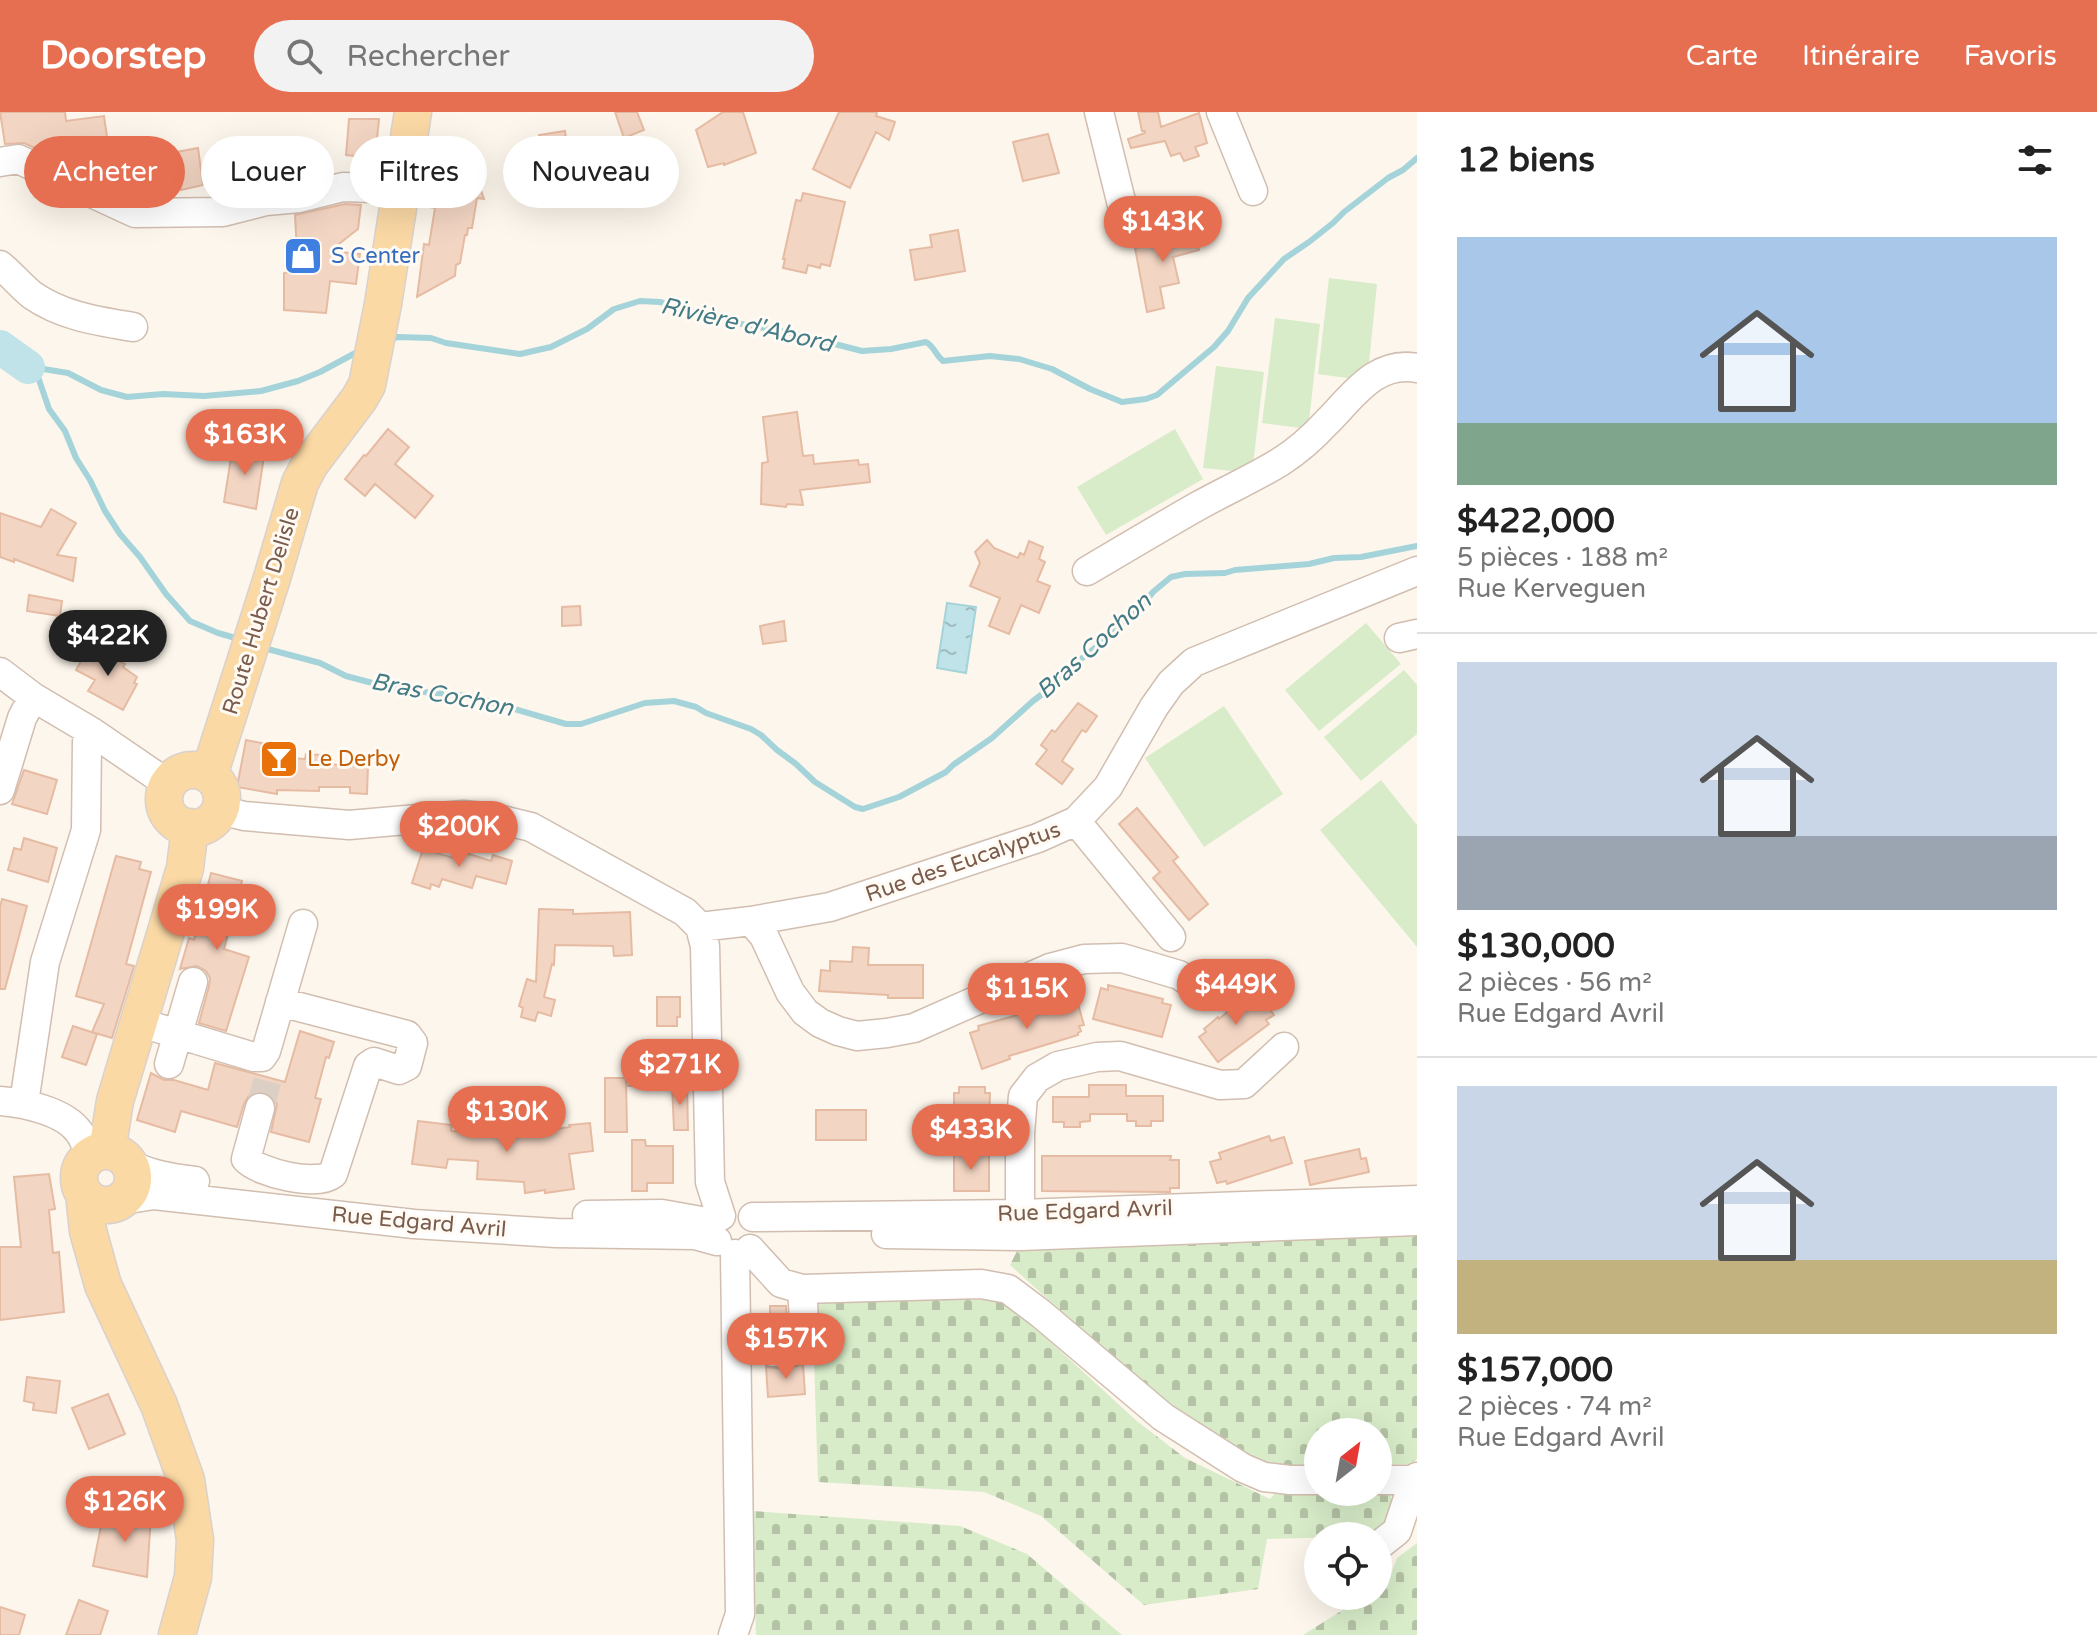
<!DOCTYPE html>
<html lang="fr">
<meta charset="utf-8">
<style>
:root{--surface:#fff;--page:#f2f2f2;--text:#222;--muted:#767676;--line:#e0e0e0;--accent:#e76f51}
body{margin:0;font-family:"Varela Round",sans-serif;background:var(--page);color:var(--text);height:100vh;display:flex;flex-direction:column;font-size:30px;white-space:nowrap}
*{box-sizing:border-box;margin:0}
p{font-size:26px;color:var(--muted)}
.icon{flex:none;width:44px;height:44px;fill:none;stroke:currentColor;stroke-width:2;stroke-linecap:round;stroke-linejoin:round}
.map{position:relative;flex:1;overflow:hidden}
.side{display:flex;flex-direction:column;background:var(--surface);width:680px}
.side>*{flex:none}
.banner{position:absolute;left:24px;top:24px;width:760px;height:72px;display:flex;gap:16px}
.needle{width:52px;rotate:31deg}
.controls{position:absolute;left:1304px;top:1306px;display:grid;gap:16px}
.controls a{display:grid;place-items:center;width:88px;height:88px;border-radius:50%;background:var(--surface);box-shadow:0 8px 32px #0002;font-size:40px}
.price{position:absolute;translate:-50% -68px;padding:0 18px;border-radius:28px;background:var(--accent);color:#fff;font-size:26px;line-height:52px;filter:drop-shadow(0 2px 4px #0008)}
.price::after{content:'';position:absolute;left:50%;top:48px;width:24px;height:18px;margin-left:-12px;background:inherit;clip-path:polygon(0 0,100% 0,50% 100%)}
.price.on{background:#222;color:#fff}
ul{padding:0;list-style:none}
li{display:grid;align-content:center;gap:16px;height:424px;padding:0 40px}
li+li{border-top:2px solid var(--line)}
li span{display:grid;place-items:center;height:248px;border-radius:0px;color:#555}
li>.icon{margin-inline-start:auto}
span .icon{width:144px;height:144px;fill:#fffc;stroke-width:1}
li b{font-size:34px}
h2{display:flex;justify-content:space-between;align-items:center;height:96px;padding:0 40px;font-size:34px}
.chip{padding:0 28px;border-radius:36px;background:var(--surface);box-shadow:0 8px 32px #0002;font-size:28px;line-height:72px}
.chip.on{background:var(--accent);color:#fff}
header{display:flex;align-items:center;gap:48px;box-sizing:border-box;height:112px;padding:0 40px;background:var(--accent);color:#fff}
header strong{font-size:38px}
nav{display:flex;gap:44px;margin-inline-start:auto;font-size:28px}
.search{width:560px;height:72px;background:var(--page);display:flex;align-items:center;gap:20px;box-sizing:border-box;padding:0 28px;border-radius:44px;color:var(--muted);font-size:30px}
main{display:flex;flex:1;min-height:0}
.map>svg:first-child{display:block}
.cemetery{fill:url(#cemetery-stones)}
.green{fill:#d8ecc9}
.water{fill:url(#water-ripples);stroke:#a5d3da;stroke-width:2}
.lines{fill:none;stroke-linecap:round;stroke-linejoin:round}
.stream{stroke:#a5d3da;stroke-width:6}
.river{stroke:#bfe3e8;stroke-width:34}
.building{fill:#f3d5c3;stroke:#e6bba3;stroke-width:2}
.minor-tunnel{stroke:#dcd0c4;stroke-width:28;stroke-dasharray:28 14;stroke-linecap:butt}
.minor-casing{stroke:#d1beb0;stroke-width:31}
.major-casing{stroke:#dad1cd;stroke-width:39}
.minor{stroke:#fff;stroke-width:28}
.major{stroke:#fbd9a5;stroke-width:36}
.labels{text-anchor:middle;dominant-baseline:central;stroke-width:6;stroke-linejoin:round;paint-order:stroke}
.shop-label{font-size:22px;fill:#366cbe;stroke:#fffaf3;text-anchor:start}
.street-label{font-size:22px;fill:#7a5c4d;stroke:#fffaf3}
.food-label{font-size:22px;fill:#c56008;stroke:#fffaf3;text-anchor:start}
.water-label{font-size:24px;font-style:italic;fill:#437c86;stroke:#fffaf3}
</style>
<header>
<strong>Doorstep</strong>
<div class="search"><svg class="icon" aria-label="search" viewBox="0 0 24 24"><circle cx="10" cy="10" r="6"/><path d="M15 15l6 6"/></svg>Rechercher</div>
<nav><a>Carte</a><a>Itinéraire</a><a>Favoris</a></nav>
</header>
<main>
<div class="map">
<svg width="1417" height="1523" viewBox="0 0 1417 1523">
<defs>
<pattern id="cemetery-stones" width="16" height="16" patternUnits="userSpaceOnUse" patternTransform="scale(2)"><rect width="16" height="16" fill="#d8ecc9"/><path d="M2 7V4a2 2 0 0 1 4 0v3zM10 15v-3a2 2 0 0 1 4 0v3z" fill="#b4c2a5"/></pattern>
<pattern id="water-ripples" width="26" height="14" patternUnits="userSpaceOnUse" patternTransform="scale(2)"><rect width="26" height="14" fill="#bfe3e8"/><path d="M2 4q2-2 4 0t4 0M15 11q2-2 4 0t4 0" fill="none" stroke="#a0bbbe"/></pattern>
</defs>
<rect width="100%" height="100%" fill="#fdf6ec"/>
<path class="cemetery" d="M 1417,1119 L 1417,1347 L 1410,1352 L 1378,1353 L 1378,1320 L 1318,1320 L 1318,1355 L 1282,1356 L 1259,1350 L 1158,1286 L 1010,1153 L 1017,1139 Z
M 812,1188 L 996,1188 L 1010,1193 L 1138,1310 L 1185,1346 L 1270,1387 L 1279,1377 C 1312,1379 1361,1386 1391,1375 L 1392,1406 L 1374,1424 L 1267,1427 L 1258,1477 L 1144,1493 L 1041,1404 L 984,1380 L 818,1370 Z
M 752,1399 L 960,1414 L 1027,1442 L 1122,1523 L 756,1523 Z
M 1417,1431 L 1417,1523 L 1303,1523 L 1365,1484 L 1378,1484 L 1378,1476 L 1388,1470 L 1397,1446 Z"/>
<path class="green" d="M 1329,166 L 1377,172 L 1368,261 L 1361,268 L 1318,262 Z
M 1275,206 L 1320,212 L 1308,317 L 1262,311 Z
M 1216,254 L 1264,260 L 1252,361 L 1203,356 Z
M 1175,317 L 1203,367 L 1106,423 L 1077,375 Z
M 1366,511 L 1401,552 L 1319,619 L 1285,578 Z
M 1404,558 L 1417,573 L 1417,622 L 1361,669 L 1324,625 Z
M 1224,594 L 1283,682 L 1204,735 L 1145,646 Z
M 1381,668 L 1417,713 L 1417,835 L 1320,718 Z"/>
<path class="water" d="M 947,491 L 976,495 L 966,561 L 937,556 Z"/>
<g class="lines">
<path class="stream" d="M 387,228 L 398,225 L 431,226 L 446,231 L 520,242 L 551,235 L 587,217 L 614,197 L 640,189 L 660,190 L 725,209 L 792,221 L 862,239 L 891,237 L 926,230 C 935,235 935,243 943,249 L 990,244 L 1019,247 L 1052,257 L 1090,277 L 1122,290 L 1146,287 L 1157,283 L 1214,235 L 1228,219 L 1248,186 L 1284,147 L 1309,130 L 1333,111 L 1344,100 L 1388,66 L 1403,58 L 1417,46
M 28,255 L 37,262 L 49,297 L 65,319 L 76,346 L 90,368 L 105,399 L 120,422 L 140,445 L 166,482 L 190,509 L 218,521 L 239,527
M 31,255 L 68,261 L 101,278 L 127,285 L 163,282 L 204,284 L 261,279 L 298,269 L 320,260 L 361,238
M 260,535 L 320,551 L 346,564 L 380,573 L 412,579 L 470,584 L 566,612 L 581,612 L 645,591 L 674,589 L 696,595 L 706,601 L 751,617 L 761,623 L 777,638 L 796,652 L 815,670 L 855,695 L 863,697 L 899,685 L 946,660 L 953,653 L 992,626 L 1033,589 L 1049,577 L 1061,563 L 1111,523 L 1140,496 L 1153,480 L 1171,465 L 1185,462 L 1225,461 L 1235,458 L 1309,452 L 1334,446 L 1361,445 L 1417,434"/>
<path class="river" d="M 0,235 L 28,255"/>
</g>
<path class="building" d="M 0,0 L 65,0 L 66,9 L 104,4 L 108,32 L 118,30 L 119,36 L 125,35 L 132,69 L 115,73 L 92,63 L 86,28 L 57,32 L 57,46 L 24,31 L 5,32 Z
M 615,0 L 637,0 L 644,18 L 624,26 Z
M 723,0 L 743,0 L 756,41 L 724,53 L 724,51 L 708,55 L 696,18 Z
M 839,0 L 877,0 L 876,4 L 895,10 L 889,28 L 876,20 L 850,76 L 813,57 Z
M 1138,0 L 1158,0 L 1161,15 L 1199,1 L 1207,31 L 1195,35 L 1199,44 L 1184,49 L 1180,41 L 1171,44 L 1165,29 L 1131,36 L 1128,27 L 1145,21 L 1145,19 L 1142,19 Z
M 349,7 L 379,7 L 375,46 L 346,43 Z
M 565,19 L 570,54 L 545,58 L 539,23 Z
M 1048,22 L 1059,61 L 1023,69 L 1013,30 Z
M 198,36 L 203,73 L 181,78 L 171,41 Z
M 249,42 L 255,60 L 237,64 L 232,47 Z
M 580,51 L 595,54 L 592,76 L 577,74 Z
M 446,62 L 477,67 L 484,87 L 477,86 L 472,116 L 468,116 L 467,123 L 465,123 L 460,151 L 456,153 L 455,164 L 417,185 L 424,132 L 429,133 L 435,96 L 423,94 L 428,64 L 446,67 Z
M 803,81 L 845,90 L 830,154 L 821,152 L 820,156 L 808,153 L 806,161 L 783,156 L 785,147 L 783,147 L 796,88 L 801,89 Z
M 345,92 L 361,93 L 358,117 L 330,139 L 360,142 L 356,172 L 330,169 L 326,201 L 284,198 L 284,161 L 298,159 L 295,103 Z
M 1192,110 L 1199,138 L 1173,145 L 1179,171 L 1160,175 L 1164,196 L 1147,200 L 1135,136 L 1180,126 L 1178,113 Z
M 958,118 L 965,159 L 915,168 L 910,138 L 932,135 L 930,123 Z
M 797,300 L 803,344 L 813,343 L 814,352 L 858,348 L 859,353 L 868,352 L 870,370 L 800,378 L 803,393 L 787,392 L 786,395 L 761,392 L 762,351 L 768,350 L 763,305 Z
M 388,317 L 409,335 L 395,352 L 433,384 L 415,406 L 375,372 L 365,384 L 345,367 L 364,343 L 366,344 Z
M 233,333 L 265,338 L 256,397 L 224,390 Z
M 51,397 L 76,411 L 57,443 L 76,446 L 73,469 L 14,447 L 14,450 L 0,445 L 0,401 L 41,415 Z
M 987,428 L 994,436 L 1018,446 L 1020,441 L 1024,443 L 1029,429 L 1043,435 L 1039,447 L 1045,450 L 1037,469 L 1050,474 L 1039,501 L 1021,493 L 1009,522 L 989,514 L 1000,486 L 970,474 L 980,451 L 975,440 Z
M 29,483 L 62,489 L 60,504 L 27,499 Z
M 580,494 L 581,513 L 562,514 L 562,495 Z
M 784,509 L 786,529 L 763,532 L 760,514 Z
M 88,536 L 97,541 L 99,538 L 125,552 L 123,555 L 137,565 L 134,571 L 137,572 L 123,598 L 88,579 L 95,568 L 76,558 Z
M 1078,591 L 1097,604 L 1086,620 L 1082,618 L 1062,649 L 1073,657 L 1062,672 L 1036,652 L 1047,638 L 1041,633 L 1052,618 L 1055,620 Z
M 246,628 L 266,632 L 263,644 L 305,647 L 306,642 L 320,643 L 320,652 L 368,654 L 367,682 L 350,681 L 350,675 L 319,675 L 319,679 L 277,678 L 277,682 L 237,675 Z
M 24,658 L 57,668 L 47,702 L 12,692 Z
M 1137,696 L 1178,745 L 1173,749 L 1208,792 L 1189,808 L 1153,766 L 1160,760 L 1119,712 Z
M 24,726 L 57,736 L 48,770 L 8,758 L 14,736 L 21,738 Z
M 423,737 L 457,747 L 460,739 L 491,749 L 493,743 L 512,749 L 506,772 L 476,764 L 472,776 L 442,767 L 439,775 L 431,772 L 430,777 L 412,771 Z
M 116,744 L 141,750 L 139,757 L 151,760 L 126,852 L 134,854 L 112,926 L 92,920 L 104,892 L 76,884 Z
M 211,761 L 242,769 L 224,837 L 249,845 L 226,919 L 199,911 L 209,874 L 210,866 L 206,859 L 197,854 L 180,857 L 189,826 L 194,828 Z
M 2,787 L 27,794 L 5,877 L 0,877 L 0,795 Z
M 539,797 L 573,798 L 573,802 L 630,800 L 632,843 L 614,844 L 613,834 L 555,833 L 554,853 L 552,852 L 544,885 L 555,888 L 551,904 L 538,900 L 535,909 L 521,905 L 523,896 L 519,894 L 527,867 L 536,870 Z
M 853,835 L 869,836 L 868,853 L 923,853 L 923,886 L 888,886 L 888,883 L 819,879 L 821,858 L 830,859 L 830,849 L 852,850 Z
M 1108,873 L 1163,887 L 1162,891 L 1171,893 L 1162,925 L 1093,907 L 1101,876 L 1108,878 Z
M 1257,881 L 1274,903 L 1266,908 L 1269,912 L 1218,950 L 1199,925 L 1206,920 L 1204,917 L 1218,905 L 1219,907 L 1247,883 L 1250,886 Z
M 657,885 L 680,885 L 680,905 L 677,905 L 677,914 L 657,914 Z
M 1060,885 L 1062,889 L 1067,887 L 1069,891 L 1077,889 L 1084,913 L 1079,914 L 1081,919 L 1078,921 L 1078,923 L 1009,944 L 1010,947 L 982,957 L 970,921 L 979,918 L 978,914 L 1014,904 Z
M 73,914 L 97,922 L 86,953 L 62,945 Z
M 300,919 L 334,930 L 329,946 L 326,945 L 315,986 L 321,987 L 309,1030 L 271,1020 L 277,992 L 271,984 L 264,980 L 255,980 L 248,985 L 244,992 L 237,1015 L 181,999 L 175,1020 L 137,1008 L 151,961 L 164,968 L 174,968 L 208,978 L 215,951 L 285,970 Z
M 626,956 L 648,956 L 648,974 L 627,974 Z
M 605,966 L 626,966 L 627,1020 L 605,1020 Z
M 672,971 L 687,973 L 688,1018 L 674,1018 Z
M 1089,973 L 1126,973 L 1126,984 L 1163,984 L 1163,1009 L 1151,1009 L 1151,1014 L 1136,1014 L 1136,1009 L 1127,1009 L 1127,1002 L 1090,1002 L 1090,1009 L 1080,1010 L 1080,1015 L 1064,1015 L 1064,1010 L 1053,1010 L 1053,985 L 1089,985 Z
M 959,975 L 985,975 L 985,981 L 990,981 L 989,1015 L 954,1015 L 954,981 L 959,981 Z
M 816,998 L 866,998 L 866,1028 L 816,1028 Z
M 418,1009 L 452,1013 L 451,1019 L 516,1023 L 570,1015 L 569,1013 L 590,1011 L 593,1039 L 569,1042 L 574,1077 L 545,1081 L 545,1078 L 525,1081 L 524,1070 L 477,1067 L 478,1049 L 448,1047 L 446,1056 L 412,1052 Z
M 1269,1024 L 1271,1029 L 1284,1025 L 1292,1051 L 1227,1072 L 1226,1069 L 1217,1071 L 1210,1050 L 1221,1047 L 1219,1041 Z
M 632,1028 L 645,1028 L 646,1034 L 673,1034 L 673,1071 L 647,1071 L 647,1079 L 632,1079 Z
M 1359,1037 L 1361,1047 L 1366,1046 L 1369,1060 L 1310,1073 L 1305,1049 Z
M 954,1040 L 989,1041 L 989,1079 L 954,1079 Z
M 1042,1044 L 1171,1044 L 1170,1048 L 1179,1048 L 1179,1076 L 1170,1076 L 1170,1080 L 1042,1079 Z
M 49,1062 L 55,1097 L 49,1098 L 53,1141 L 59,1140 L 64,1200 L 0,1208 L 0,1135 L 21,1135 L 14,1065 Z
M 770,1194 L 786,1194 L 787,1214 L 770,1215 Z
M 803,1252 L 805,1282 L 768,1285 L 766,1255 L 785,1257 Z
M 27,1265 L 60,1269 L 56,1301 L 33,1298 L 34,1291 L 24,1289 Z
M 108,1282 L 125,1322 L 89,1337 L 72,1296 Z
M 110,1401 L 151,1403 L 147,1465 L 93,1454 L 102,1409 L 108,1412 Z
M 79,1488 L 108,1499 L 100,1523 L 66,1523 Z
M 0,1495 L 25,1503 L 19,1523 L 0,1523 Z"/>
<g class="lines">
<path class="minor-tunnel" d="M 260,996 L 268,966"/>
<g class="minor-casing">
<path id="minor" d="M 1099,0 L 1123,97
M 1221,0 L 1253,79
M 0,50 L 18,47 L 135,101 L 223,100 L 266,89 L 299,86 L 343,75 L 400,77
M 0,153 C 11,162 21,174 32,183 C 62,204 97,209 133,215
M 1087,459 C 1124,437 1161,415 1198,394 C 1225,379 1254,366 1280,350 C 1296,340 1314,324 1327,310 C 1353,284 1376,248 1417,256
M 1399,526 L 1417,522
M 0,560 L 33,585 L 92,620 L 168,672
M 0,678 L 22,606 L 33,585
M 220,698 L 244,704 L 349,713 L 463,703 L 494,706 L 531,715 L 685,800 L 700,815 L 705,834 L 710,1070 L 721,1104
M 1076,709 L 1171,825
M 751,809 L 764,824 L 790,880 L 805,900 L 820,911 L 838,919 L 857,924 L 887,921 L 914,916 L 1050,856 L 1084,847 L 1122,846 L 1179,863 L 1196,874 L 1210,878 L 1233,871
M 700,815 L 751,809 L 830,795 L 1038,726 L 1076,709 L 1108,675 L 1154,595 L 1171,571 L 1194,550 L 1417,459
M 138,910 L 254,945 L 262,945 L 266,939 L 303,812
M 169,952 L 193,870
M 0,989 C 24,991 64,999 79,1020 C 84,1026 87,1037 90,1044
M 24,991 L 45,850 L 86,718 L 87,629 L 92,620
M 260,996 L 246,1047 C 259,1061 317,1075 333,1062 L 368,954 L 374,950 L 399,958 L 407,954 L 413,931 L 407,923 L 280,890
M 128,1051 C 150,1063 171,1066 195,1069
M 122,1088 L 154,1083 L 414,1112 L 556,1121 L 695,1123 L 717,1129
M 587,1103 L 662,1102 L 701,1109
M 753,1105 L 1020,1102 L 1417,1088
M 1020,1119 L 1020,1021 L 1023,984 L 1037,966 L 1058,954 L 1097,945 L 1120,944 L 1220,973 L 1244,972 L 1284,935
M 886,1122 L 1020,1124 L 1417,1109
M 750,1137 L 781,1171 L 802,1177 L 981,1172 L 1008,1177 L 1040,1201 L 1163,1305 L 1243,1356 L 1264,1365 L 1290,1368 L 1318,1368
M 773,1240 C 779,1240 787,1240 793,1238 C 810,1232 802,1192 802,1177
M 1378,1368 L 1414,1368 L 1417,1365
M 1378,1434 L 1397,1419 L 1414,1368
M 733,1523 L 740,1502 L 735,1142"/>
</g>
<g class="major-casing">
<path id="major" d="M164 687a29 29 0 1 1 58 0a29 29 0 1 1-58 0Z
M 209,663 L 272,466 L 300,371 L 310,352 L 359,287 L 367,273 L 383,192 L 413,0
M 107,1039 L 115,989 L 185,756 L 190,715
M79 1066a27 27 0 1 1 54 0a27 27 0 1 1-54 0Z
M 84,1082 L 88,1119 L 103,1173 L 159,1293 L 186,1368 L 195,1428 L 193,1465 L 177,1523"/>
</g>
<use href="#minor" class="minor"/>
<use href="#major" class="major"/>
</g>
<defs>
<g id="shop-square" transform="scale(2)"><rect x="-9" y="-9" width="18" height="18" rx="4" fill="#3f7fe0" stroke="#fffaf3"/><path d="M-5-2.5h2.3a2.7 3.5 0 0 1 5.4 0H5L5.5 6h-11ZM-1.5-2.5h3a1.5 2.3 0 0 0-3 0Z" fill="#fff"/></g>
<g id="bar-square" transform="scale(2)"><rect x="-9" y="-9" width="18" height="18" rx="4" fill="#e8710a" stroke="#fffaf3"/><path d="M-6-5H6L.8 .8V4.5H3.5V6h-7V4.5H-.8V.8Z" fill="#fff"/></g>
</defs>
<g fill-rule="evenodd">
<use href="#shop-square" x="303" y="144"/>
<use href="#bar-square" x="279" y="647"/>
</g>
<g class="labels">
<g class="shop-label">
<text x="331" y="144">S Center</text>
</g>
<g class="street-label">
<text transform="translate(261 499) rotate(-73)">Route Hubert Delisle</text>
<text transform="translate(963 750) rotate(-19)">Rue des Eucalyptus</text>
<text transform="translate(1085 1099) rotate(-2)">Rue Edgard Avril</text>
<text transform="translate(419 1110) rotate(5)">Rue Edgard Avril</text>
</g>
<g class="food-label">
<text x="307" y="647">Le Derby</text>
</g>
<g class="water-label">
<text transform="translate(747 213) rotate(13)">Rivière d'Abord</text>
<text transform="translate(1094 534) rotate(-42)">Bras Cochon</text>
<text transform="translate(442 583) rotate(11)">Bras Cochon</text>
</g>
</g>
</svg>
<div class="controls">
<a><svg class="needle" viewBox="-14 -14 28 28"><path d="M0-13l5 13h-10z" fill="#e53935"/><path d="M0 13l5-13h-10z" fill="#767676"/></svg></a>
<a><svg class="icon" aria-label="locate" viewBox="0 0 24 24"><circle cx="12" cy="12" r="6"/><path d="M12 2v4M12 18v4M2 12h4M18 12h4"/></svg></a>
</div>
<b class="price" style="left:1163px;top:152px">$143K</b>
<b class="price" style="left:245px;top:365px">$163K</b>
<b class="price on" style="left:108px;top:566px">$422K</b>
<b class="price" style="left:459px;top:757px">$200K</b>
<b class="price" style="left:217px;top:840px">$199K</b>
<b class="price" style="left:1236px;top:915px">$449K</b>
<b class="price" style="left:1027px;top:919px">$115K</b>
<b class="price" style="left:680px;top:995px">$271K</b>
<b class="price" style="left:507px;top:1042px">$130K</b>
<b class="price" style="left:971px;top:1060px">$433K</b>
<b class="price" style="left:786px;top:1269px">$157K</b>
<b class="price" style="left:125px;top:1432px">$126K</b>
<div class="banner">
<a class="chip on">Acheter</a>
<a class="chip">Louer</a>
<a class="chip">Filtres</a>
<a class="chip">Nouveau</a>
</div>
</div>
<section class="side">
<h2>12 biens<svg class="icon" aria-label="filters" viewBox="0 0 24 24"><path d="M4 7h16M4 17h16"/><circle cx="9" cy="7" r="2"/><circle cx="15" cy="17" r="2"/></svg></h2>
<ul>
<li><span style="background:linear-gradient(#a9c7e8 75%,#7fa58c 0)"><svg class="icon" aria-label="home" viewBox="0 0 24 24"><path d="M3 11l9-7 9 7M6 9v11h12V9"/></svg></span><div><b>$422,000</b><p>5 pièces · 188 m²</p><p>Rue Kerveguen</p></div></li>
<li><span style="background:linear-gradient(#c9d6e8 70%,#9aa5b1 0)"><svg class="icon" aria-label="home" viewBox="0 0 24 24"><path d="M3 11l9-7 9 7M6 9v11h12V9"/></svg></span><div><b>$130,000</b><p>2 pièces · 56 m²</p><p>Rue Edgard Avril</p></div></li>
<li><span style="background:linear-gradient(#c9d6e8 70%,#c2b280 0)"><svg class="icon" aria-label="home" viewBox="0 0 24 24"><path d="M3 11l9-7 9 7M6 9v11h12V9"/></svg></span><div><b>$157,000</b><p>2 pièces · 74 m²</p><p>Rue Edgard Avril</p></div></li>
</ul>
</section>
</main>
